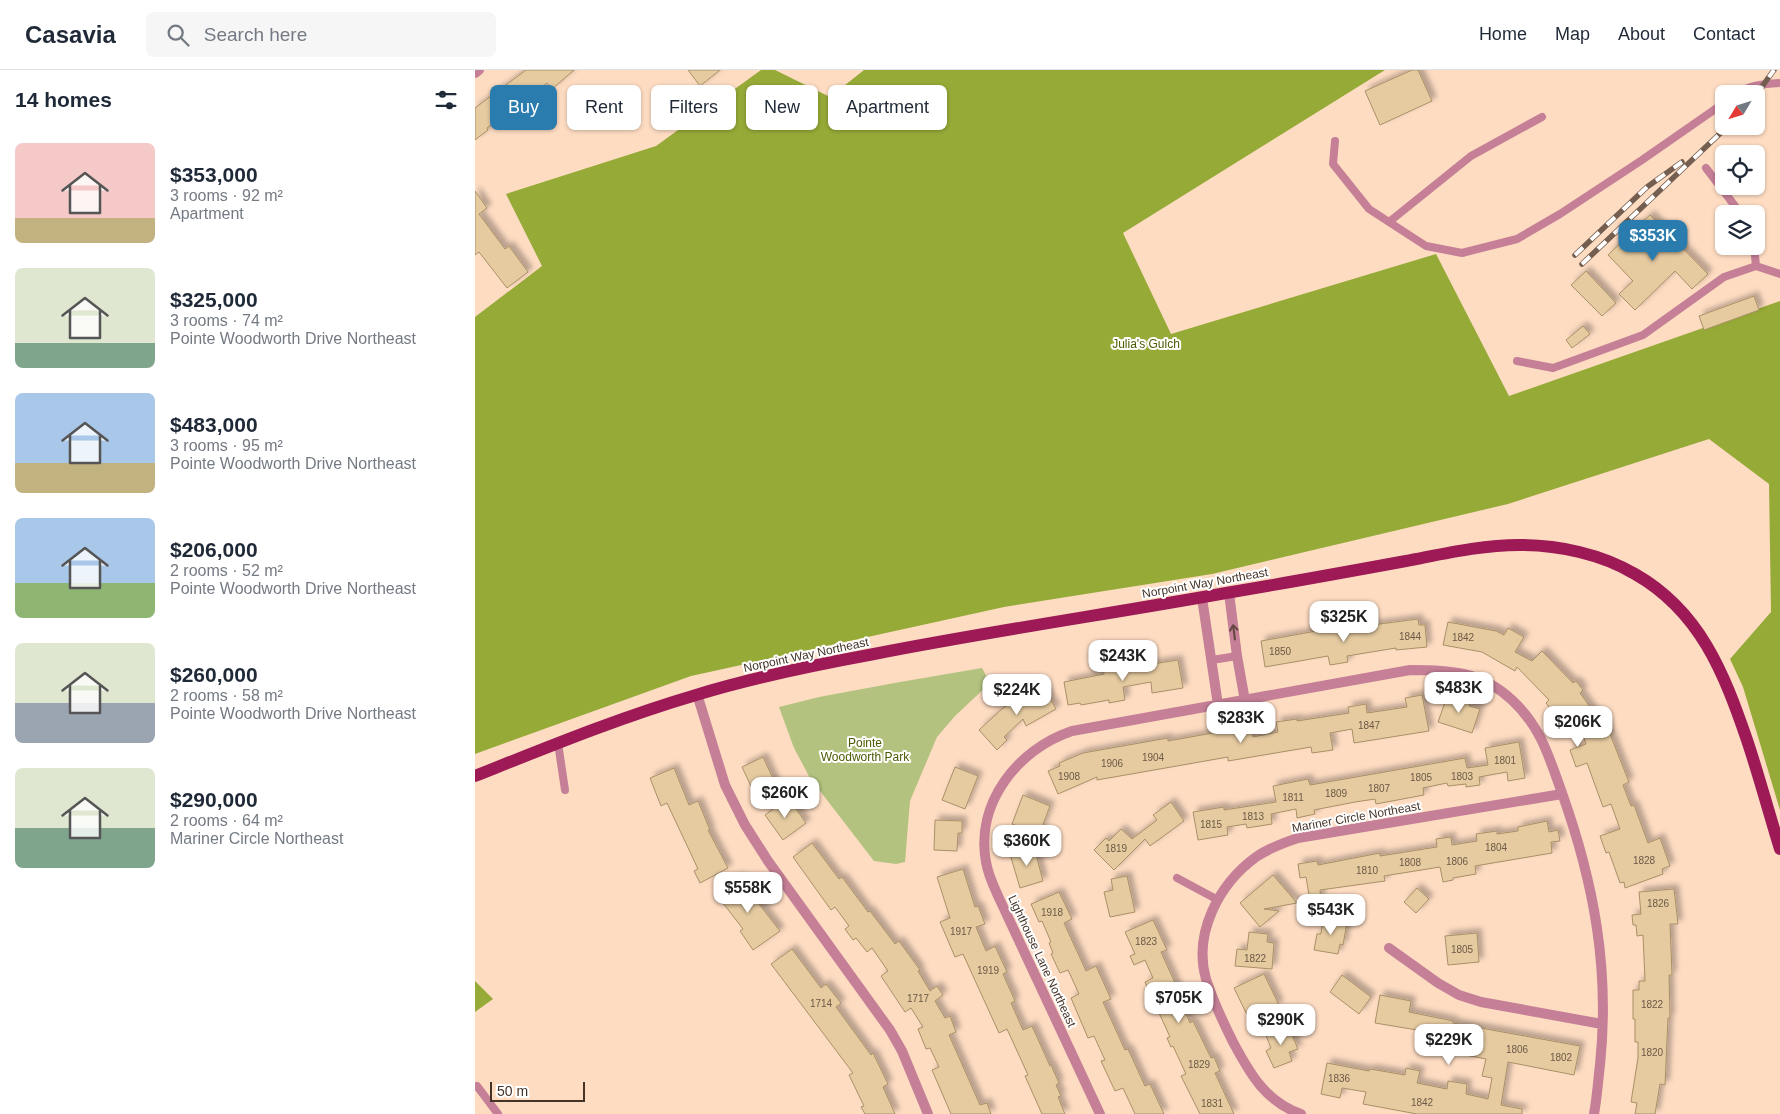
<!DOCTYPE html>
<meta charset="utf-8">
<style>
:root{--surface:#fff;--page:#f6f6f7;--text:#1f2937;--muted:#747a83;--line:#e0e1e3;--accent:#297cad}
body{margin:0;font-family:Helvetica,sans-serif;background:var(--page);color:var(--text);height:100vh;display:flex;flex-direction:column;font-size:19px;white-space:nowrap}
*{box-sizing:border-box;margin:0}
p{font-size:16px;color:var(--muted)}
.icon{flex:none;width:28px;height:28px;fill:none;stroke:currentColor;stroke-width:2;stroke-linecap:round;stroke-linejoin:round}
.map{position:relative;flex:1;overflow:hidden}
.sheet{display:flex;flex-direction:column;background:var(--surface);width:475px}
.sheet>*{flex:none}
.guide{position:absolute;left:15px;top:15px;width:475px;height:45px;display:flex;gap:10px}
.needle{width:32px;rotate:232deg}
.tools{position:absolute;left:1240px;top:15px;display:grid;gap:10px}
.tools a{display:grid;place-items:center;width:50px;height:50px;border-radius:8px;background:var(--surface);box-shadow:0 1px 4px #0004;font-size:25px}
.scale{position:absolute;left:15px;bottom:12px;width:95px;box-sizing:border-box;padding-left:5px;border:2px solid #443327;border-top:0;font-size:14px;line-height:18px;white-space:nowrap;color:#443327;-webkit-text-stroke:4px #fff;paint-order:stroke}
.price{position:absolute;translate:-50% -42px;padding:0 11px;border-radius:10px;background:#fff;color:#222;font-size:16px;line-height:32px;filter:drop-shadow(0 1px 2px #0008)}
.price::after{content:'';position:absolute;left:50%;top:30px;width:15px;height:11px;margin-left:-8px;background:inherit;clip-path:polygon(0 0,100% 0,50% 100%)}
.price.selected{background:var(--accent);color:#fff}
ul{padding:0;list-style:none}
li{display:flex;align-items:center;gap:15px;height:125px;padding:0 15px}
li span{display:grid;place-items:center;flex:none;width:140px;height:100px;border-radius:8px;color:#555}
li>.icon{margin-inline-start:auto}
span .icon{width:60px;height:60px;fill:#fffc;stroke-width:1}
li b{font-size:21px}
h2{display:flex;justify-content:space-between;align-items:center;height:60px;padding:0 15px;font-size:21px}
.pill{padding:0 18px;border-radius:8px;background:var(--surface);box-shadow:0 1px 4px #0004;font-size:18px;line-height:45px}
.pill.selected{background:var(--accent);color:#fff}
header{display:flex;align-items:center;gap:30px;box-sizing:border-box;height:70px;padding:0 25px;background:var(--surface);border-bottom:1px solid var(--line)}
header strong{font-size:24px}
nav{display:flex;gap:28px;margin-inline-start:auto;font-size:18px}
.search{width:350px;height:45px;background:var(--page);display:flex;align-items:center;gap:12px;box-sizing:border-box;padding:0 18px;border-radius:8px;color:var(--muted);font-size:19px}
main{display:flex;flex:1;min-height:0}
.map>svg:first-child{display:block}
.green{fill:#b3c37f}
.forest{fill:#96aa37}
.building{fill:#e6cba1;stroke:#a99067;filter:url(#shadow)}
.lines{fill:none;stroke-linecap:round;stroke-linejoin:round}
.lane{stroke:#c57f96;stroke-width:8}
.street{stroke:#c57f96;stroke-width:10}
.primary{stroke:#9d1a57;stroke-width:12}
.rail-casing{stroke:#745e4f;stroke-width:5.5}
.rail{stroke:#fff;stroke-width:4;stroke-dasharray:11;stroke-linecap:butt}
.oneway{stroke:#644643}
.labels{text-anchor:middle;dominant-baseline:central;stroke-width:4;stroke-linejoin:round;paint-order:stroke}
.number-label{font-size:10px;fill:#6c5946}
.park-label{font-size:12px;fill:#4d5a02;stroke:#fff}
.street-label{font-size:12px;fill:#443327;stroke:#fff}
</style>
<header>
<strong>Casavia</strong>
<div class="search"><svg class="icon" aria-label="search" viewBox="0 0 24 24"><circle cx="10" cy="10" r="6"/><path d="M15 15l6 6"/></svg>Search here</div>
<nav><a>Home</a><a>Map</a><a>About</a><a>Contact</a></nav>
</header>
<main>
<section class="sheet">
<h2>14 homes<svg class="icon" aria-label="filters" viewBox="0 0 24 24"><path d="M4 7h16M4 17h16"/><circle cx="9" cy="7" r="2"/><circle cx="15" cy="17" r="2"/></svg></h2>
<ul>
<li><span style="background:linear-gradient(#f6c9c9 75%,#c2b280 0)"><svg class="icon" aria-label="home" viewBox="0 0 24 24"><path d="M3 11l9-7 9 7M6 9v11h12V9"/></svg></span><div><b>$353,000</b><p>3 rooms · 92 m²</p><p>Apartment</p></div></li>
<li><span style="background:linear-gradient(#dfe7d0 75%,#7fa58c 0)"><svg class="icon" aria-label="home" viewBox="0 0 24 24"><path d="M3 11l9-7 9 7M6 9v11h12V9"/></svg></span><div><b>$325,000</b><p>3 rooms · 74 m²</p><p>Pointe Woodworth Drive Northeast</p></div></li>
<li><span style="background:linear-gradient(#a9c7e8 70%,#c2b280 0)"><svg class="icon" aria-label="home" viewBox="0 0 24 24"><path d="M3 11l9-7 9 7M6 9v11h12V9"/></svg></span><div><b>$483,000</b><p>3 rooms · 95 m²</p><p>Pointe Woodworth Drive Northeast</p></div></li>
<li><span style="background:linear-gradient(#a9c7e8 65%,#8fb573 0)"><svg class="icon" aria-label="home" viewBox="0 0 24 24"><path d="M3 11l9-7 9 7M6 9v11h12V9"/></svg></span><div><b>$206,000</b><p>2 rooms · 52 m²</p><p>Pointe Woodworth Drive Northeast</p></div></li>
<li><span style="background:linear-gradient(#dfe7d0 60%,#9aa5b1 0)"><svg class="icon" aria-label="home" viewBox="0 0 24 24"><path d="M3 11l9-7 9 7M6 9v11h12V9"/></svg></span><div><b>$260,000</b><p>2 rooms · 58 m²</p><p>Pointe Woodworth Drive Northeast</p></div></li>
<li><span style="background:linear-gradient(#dfe7d0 60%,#7fa58c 0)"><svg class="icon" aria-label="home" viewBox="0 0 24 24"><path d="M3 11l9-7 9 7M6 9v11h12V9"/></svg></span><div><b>$290,000</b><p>2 rooms · 64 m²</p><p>Mariner Circle Northeast</p></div></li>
</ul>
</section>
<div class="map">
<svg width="1305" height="1044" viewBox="0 0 1305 1044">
<defs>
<filter id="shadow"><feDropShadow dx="4.5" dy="-4.5" stdDeviation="2.5" flood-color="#0004"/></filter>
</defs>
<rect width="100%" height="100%" fill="#fedcc2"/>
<path class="green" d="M 507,598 L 515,613 L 480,646 L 462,667 L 435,731 L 430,792 L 421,794 L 399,791 L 335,708 L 319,678 L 304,637 L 344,627 L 425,612 Z"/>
<path class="forest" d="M 286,0 L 300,0 L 355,27 L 389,0 L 910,0 L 648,163 L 696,264 L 961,184 L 1034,326 L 1305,231 L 1305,740 L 1268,617 L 1255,589 L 1296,542 L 1294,414 L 1234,369 L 1033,434 L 737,504 L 529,537 L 216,606 L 0,684 L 0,247 L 67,196 L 31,124 L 181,76 Z
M 0,911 L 18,929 L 0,942 Z"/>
<path class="building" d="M 51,0 L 99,0 L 77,19 L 72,13 L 12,58 L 13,60 L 0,70 L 0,38 Z
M 213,0 L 245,0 L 225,16 Z
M 937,0 L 943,0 L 957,31 L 905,55 L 890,21 Z
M 0,121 L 12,138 L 4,144 L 30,179 L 34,176 L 53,202 L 32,218 L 4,182 L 0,185 Z
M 1175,145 L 1233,204 L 1217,219 L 1200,201 L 1160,240 L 1144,224 L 1158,211 L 1133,185 Z
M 1111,201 L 1141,233 L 1127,246 L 1096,215 Z
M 1279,226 L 1284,240 L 1229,260 L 1224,246 Z
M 1108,256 L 1115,264 L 1097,278 L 1091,270 Z
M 943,549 L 944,555 L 950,555 L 952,577 L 921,580 L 921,578 L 872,586 L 873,592 L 855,595 L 853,586 L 790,597 L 786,571 L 858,558 L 858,560 Z
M 973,552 L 1021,561 L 1029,565 L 1033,558 L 1049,567 L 1040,582 L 1057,591 L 1067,581 L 1098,613 L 1101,611 L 1108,620 L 1105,623 L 1125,651 L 1129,649 L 1154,712 L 1148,715 L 1156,736 L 1159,735 L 1173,773 L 1185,768 L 1195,796 L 1187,799 L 1188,804 L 1150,818 L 1149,812 L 1145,813 L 1134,782 L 1131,783 L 1125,766 L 1145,759 L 1136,734 L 1128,737 L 1112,693 L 1101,697 L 1095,680 L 1111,674 L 1102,650 L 1090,658 L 1071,633 L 1074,630 L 1042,597 L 1040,601 L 1007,582 L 968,575 Z
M 703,590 L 708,618 L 677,623 L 676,612 L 648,617 L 650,630 L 634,633 L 634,630 L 606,635 L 605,633 L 593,635 L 589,612 L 629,604 L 628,597 L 663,591 L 664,596 Z
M 568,616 L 581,639 L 551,656 L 548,649 L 529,667 L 532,670 L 522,680 L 504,660 L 528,638 Z
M 973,624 L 995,631 L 994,636 L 1005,639 L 997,663 L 963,652 Z
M 947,625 L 954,661 L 879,673 L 877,659 L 855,663 L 858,680 L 837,683 L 836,677 L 753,691 L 753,687 L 622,710 L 622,707 L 583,724 L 573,701 L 585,696 L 584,693 L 608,683 L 693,668 L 693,671 L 777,656 L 778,667 L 803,662 L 801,652 L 822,649 L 822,651 L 874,643 L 873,637 L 891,634 L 892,643 L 932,637 L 930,628 Z
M 1044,672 L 1050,708 L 1033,711 L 1032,702 L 1004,707 L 1005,715 L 991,717 L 991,714 L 973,716 L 972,713 L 948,718 L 949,725 L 901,734 L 900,729 L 880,732 L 839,740 L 840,744 L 822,748 L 821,739 L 796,744 L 797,754 L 772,758 L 771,754 L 752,757 L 753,765 L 723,770 L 718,742 L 749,737 L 749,740 L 801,732 L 798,716 L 833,709 L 835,715 L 990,688 L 992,698 L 1013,695 L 1010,678 Z
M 288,687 L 303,719 L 282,729 L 267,697 Z
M 480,697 L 503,706 L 490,739 L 467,730 Z
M 199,698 L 214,735 L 223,731 L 235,760 L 233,760 L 253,798 L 225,813 L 219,801 L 223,799 L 192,733 L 186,736 L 175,708 Z
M 548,725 L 575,736 L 564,765 L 537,754 Z
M 313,728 L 331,753 L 308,770 L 290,745 Z
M 696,732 L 709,751 L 675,776 L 670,769 L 639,800 L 619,780 L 631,768 L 634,771 L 646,759 L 657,769 L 682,750 L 678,745 Z
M 460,750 L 487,751 L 487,763 L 483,763 L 482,781 L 459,780 Z
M 1072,751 L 1074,762 L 1083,760 L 1085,771 L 1076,772 L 1077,783 L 1000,796 L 1001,804 L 978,808 L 978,810 L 968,812 L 965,797 L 909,806 L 910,811 L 845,820 L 846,829 L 835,831 L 831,807 L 825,808 L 823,794 L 842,791 L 843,795 L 905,783 L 905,786 L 962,777 L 961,769 L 976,767 L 977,775 L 1002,771 L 1001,764 L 1022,761 L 1022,764 L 1043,761 L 1043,757 Z
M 337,773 L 364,809 L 367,807 L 393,842 L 395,841 L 420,874 L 424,871 L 445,900 L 443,901 L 455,921 L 462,916 L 468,925 L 460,931 L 470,948 L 475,946 L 481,962 L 474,965 L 505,1035 L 512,1033 L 516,1044 L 476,1044 L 457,1000 L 464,997 L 455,978 L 451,979 L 443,959 L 448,957 L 436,938 L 430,942 L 406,906 L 413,901 L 397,878 L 392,882 L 381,868 L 378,870 L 370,859 L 374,856 L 360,837 L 356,840 L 318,787 Z
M 559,777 L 568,811 L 545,818 L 535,784 Z
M 488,799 L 500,837 L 503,836 L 510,854 L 501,857 L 511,881 L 520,876 L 532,902 L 528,904 L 540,931 L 536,933 L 548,960 L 557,956 L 575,996 L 576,995 L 584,1013 L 581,1015 L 586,1026 L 583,1027 L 590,1044 L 567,1044 L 550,1006 L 553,1005 L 532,959 L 524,963 L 488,884 L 480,887 L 465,852 L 475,848 L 462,807 Z
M 798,805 L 822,833 L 789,839 L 804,841 L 785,857 L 765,833 Z
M 652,806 L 660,842 L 635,847 L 629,822 L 638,820 L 636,809 Z
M 263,807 L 305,861 L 278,880 L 265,861 L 268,859 L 241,824 Z
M 942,818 L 954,829 L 941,843 L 929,832 Z
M 1199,819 L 1203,854 L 1195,854 L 1197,905 L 1194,905 L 1195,948 L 1193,948 L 1190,1015 L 1185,1014 L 1180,1044 L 1160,1044 L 1162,1033 L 1156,1032 L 1163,988 L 1163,972 L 1160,972 L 1160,949 L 1158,949 L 1158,920 L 1164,920 L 1164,911 L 1170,911 L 1168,865 L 1162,866 L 1161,855 L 1158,855 L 1157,845 L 1166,844 L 1164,822 Z
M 584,822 L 597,849 L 589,853 L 611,901 L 621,896 L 636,929 L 628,932 L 650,980 L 653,979 L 670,1016 L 675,1014 L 689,1044 L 660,1044 L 648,1018 L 640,1021 L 626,991 L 630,990 L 619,966 L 613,968 L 596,928 L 604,924 L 593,900 L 585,903 L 576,884 L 578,883 L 574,873 L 576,872 L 567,851 L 564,852 L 556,834 Z
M 848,848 L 872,852 L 868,875 L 865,874 L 863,884 L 839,880 L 842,864 L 846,864 Z
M 678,850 L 692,880 L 686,882 L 705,924 L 703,925 L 715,953 L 718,951 L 736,988 L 739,987 L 745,1001 L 740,1003 L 759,1044 L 725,1044 L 706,1006 L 711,1004 L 698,976 L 696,977 L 692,968 L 695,967 L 670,912 L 678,908 L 670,890 L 659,895 L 655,886 L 660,884 L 650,862 Z
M 774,862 L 793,864 L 792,872 L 799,873 L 797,899 L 760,896 L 762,879 L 772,880 Z
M 1002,863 L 1004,892 L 973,895 L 970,866 Z
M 317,879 L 346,918 L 351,914 L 366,933 L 361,937 L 396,985 L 398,983 L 413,1014 L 408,1017 L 420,1044 L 390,1044 L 386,1037 L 389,1036 L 374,1005 L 378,1003 L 296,894 Z
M 789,904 L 804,935 L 774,949 L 759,918 Z
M 867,905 L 896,927 L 884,944 L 855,922 Z
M 905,925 L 936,931 L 934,942 L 978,951 L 978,953 L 1105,976 L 1099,1005 L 1033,992 L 1026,1035 L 1047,1039 L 1047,1044 L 942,1044 L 888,1034 L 891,1022 L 867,1018 L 865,1028 L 846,1024 L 852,993 L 894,1001 L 895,999 L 930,1005 L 931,998 L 945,1001 L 942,1013 L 972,1019 L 973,1011 L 992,1014 L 991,1024 L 1013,1029 L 1017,1008 L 1007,1006 L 1011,989 L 970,981 L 971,977 L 940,970 L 942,960 L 900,953 Z
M 812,954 L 823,979 L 814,982 L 817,991 L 799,998 L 791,981 L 796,978 L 790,963 Z"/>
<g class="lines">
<path class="lane" d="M 1261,24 C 1274,15 1290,14 1305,13
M 860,71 L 858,94 L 894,139 L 951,176 L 987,183 L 1042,169 L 1085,144 L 1167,90 L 1249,33
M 1231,98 L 1266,144
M 914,152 L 996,86 L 1067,47
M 1279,176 L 1281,196
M 1042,291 L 1078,298 L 1168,265 L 1249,207 L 1281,196 L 1305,204
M 737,590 L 762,586
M 83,673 L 90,720
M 702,808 L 743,830
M 2,1016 L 23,1044"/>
<path class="street" d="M 0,3 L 4,0
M 754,523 L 762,586 L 770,631
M 727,528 L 743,635
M 222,624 L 250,715 L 270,755 L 293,791 L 415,960 L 427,981 L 453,1044
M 914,878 L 963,913 L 984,925 L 1006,932 L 1127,954
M 625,1044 L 524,828 C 519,817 513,805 511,792 C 500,733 543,679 597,661 L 935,600 C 975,600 1006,601 1037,630 C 1066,657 1074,687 1087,723 C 1119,813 1135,899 1125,995 C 1123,1011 1122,1028 1119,1044
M 826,1044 C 791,1032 775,1004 758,972 C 748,952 738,931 731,909 C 718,863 744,814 781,787 C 794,778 808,773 823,768 L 1087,724"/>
<path class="primary" d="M 0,706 C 73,677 146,647 221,625 C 279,607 339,595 399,584 C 516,561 634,544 751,523 C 811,513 871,502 931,491 C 968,484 1006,475 1044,475 C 1084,475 1126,484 1160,504 C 1225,541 1249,603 1272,670 C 1284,706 1294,743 1305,779"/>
<g class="rail-casing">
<path id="rail" d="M 1281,25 L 1299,0
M 1100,185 L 1172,117 L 1207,92
M 1107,194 L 1253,56"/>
</g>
<use href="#rail" class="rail"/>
</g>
<defs><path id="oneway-shaft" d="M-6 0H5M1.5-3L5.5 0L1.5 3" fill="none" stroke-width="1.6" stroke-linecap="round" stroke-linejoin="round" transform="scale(1.25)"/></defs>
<use class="oneway" href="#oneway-shaft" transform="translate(759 562) rotate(-97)"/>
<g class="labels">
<g class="number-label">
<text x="935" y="566">1844</text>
<text x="988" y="567">1842</text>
<text x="805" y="581">1850</text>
<text x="894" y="655">1847</text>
<text x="678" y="687">1904</text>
<text x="1030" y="690">1801</text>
<text x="637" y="693">1906</text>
<text x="594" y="706">1908</text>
<text x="987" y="706">1803</text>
<text x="946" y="707">1805</text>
<text x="904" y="718">1807</text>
<text x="861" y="723">1809</text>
<text x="818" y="727">1811</text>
<text x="778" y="746">1813</text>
<text x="736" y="754">1815</text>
<text x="1021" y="777">1804</text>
<text x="641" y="778">1819</text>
<text x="1169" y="790">1828</text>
<text x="982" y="791">1806</text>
<text x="935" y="792">1808</text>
<text x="892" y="800">1810</text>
<text x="1183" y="833">1826</text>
<text x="577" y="842">1918</text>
<text x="486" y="861">1917</text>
<text x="671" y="871">1823</text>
<text x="987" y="879">1805</text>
<text x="780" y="888">1822</text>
<text x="513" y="900">1919</text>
<text x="443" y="928">1717</text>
<text x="346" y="933">1714</text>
<text x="1177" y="934">1822</text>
<text x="1042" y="979">1806</text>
<text x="1177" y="982">1820</text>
<text x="1086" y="987">1802</text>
<text x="724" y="994">1829</text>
<text x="864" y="1008">1836</text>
<text x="947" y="1032">1842</text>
<text x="737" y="1033">1831</text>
</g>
<g class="park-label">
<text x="671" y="274">Julia's Gulch</text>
<text x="390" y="673">Pointe<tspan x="390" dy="14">Woodworth Park</tspan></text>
</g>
<g class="street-label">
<text transform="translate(730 513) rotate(-10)">Norpoint Way Northeast</text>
<text transform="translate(331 585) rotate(-12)">Norpoint Way Northeast</text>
<text transform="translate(881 747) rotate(-10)">Mariner Circle Northeast</text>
<text transform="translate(567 891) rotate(65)">Lighthouse Lane Northeast</text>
</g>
</g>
</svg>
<div class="tools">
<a><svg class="needle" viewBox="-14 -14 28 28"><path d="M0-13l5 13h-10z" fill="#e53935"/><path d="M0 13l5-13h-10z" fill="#747a83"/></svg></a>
<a><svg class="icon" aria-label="locate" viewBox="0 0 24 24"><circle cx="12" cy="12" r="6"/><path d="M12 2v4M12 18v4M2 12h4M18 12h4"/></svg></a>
<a><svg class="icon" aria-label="layers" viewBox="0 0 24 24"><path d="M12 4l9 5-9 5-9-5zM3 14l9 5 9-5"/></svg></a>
</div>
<div class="scale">50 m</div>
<b class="price selected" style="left:1178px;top:192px">$353K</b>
<b class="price" style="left:869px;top:573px">$325K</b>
<b class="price" style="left:648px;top:612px">$243K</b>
<b class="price" style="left:984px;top:644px">$483K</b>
<b class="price" style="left:542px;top:646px">$224K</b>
<b class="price" style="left:766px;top:674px">$283K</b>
<b class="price" style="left:1103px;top:678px">$206K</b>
<b class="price" style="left:310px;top:749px">$260K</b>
<b class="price" style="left:552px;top:797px">$360K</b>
<b class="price" style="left:273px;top:844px">$558K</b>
<b class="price" style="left:856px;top:866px">$543K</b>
<b class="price" style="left:704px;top:954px">$705K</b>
<b class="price" style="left:806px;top:976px">$290K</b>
<b class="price" style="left:974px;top:996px">$229K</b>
<div class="guide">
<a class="pill selected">Buy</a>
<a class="pill">Rent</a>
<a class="pill">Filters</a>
<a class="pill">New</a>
<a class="pill">Apartment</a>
</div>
</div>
</main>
